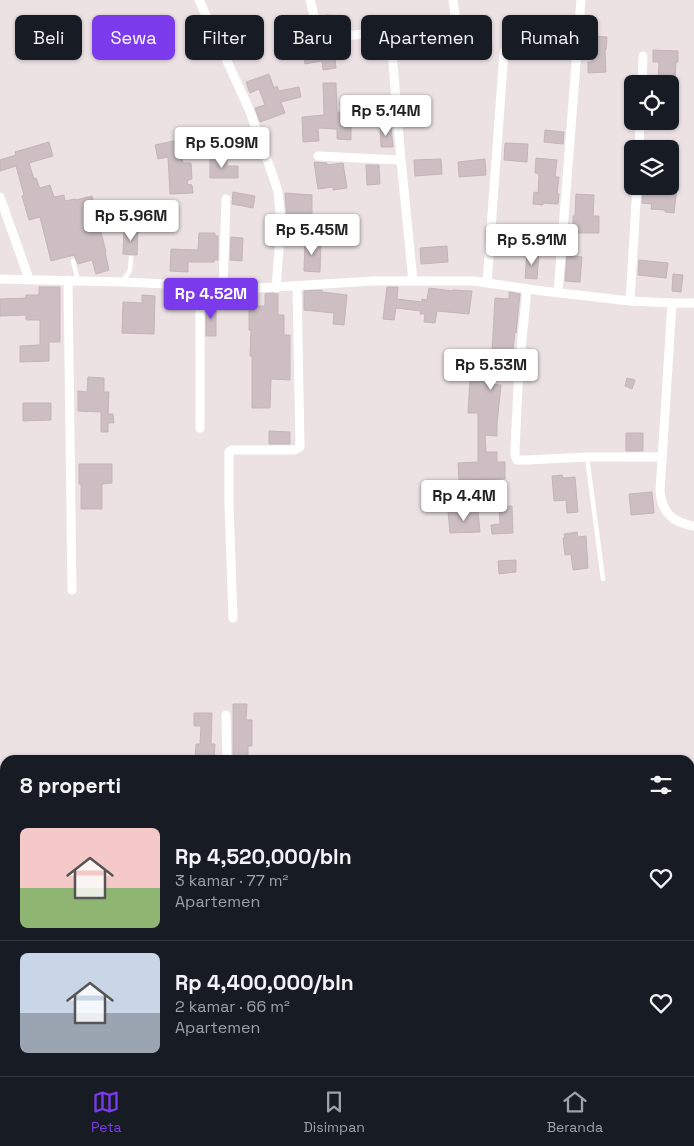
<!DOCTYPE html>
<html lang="id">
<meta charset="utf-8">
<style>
:root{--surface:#171b24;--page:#242831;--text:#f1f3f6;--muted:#9ea1a6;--line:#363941;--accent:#7c3aed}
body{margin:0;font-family:"Space Grotesk",sans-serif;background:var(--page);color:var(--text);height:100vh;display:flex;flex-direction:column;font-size:19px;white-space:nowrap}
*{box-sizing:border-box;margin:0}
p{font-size:16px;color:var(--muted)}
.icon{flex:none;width:28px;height:28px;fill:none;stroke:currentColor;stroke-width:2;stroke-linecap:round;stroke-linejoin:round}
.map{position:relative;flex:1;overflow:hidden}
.details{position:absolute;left:0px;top:755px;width:695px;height:321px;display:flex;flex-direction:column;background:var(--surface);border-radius:15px 15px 0 0;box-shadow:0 1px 4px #0004}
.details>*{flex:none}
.top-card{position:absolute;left:15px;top:15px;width:665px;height:45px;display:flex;gap:10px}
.controls{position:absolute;left:624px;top:75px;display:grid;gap:10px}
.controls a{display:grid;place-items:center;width:55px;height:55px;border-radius:8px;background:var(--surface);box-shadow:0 1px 4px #0004;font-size:25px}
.price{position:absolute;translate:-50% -42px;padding:0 11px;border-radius:5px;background:#fff;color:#222;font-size:16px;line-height:32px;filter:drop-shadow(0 1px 2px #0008)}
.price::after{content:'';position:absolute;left:50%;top:30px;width:15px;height:11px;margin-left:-8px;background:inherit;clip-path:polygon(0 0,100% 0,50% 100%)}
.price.current{background:var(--accent);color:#fff}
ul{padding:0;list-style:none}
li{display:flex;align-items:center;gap:15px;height:125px;padding:0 20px}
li+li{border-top:1px solid var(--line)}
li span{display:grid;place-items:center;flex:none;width:140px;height:100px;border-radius:8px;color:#555}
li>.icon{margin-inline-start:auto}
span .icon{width:60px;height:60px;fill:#fffc;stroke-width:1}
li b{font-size:21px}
h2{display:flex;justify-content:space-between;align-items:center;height:60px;padding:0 20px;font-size:21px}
.chip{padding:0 18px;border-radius:8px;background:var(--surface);box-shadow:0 1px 4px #0004;font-size:18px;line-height:45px}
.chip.current{background:var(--accent);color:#fff}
.menu{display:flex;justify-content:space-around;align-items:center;height:70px;border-top:1px solid var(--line);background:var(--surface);font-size:14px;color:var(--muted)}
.menu a{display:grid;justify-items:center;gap:2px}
.menu .current{color:var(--accent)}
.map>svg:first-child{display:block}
.building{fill:#ccbec2;stroke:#c5b4b8}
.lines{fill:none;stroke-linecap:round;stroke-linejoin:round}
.service{stroke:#fff;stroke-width:4.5}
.minor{stroke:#fff;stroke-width:9}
.tertiary{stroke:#fff;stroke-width:11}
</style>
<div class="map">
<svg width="694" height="1076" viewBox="0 0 694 1076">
<rect width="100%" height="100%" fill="#ece2e4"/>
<path class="building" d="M 326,15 L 348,16 L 347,30 L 325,28 Z
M 547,27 L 557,27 L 556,45 L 546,45 Z
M 491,34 L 492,50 L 465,52 L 464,36 Z
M 594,36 L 607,37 L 606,50 L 605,50 L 606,72 L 588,73 L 588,62 L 592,62 Z
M 318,48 L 318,52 L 334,50 L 336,68 L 323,70 L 322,61 L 305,64 L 303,50 Z
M 653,50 L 678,51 L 678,62 L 676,62 L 675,82 L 658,81 L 659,62 L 653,62 Z
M 269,74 L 274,88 L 277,86 L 279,91 L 299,87 L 301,97 L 281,102 L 285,113 L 260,122 L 255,108 L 265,105 L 259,89 L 250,93 L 246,82 Z
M 323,83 L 336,83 L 337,112 L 355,113 L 354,124 L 351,123 L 351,140 L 337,139 L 337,129 L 318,128 L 319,141 L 303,142 L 302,117 L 324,115 Z
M 670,88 L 678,89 L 677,114 L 670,114 Z
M 391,127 L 393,147 L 381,147 L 380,128 Z
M 545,130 L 564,132 L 563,144 L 544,142 Z
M 203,136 L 209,152 L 200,155 L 195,139 Z
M 178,140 L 183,163 L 191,163 L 192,179 L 188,180 L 187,184 L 192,185 L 193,193 L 170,194 L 168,157 L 158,159 L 155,145 Z
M 49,142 L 53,156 L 29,163 L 34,179 L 36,178 L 40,188 L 50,185 L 54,197 L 64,195 L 65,201 L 75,199 L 76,200 L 92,196 L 106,252 L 105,252 L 109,270 L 96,274 L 92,260 L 78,264 L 74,255 L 51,261 L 40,217 L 29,220 L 22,196 L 24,195 L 16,166 L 0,171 L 0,160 L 16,155 L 15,152 Z
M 505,143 L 528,144 L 527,162 L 504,160 Z
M 210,158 L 227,158 L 227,166 L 238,166 L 238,178 L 210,178 Z
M 536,158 L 557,160 L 555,177 L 559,177 L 557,193 L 559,194 L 558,204 L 543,203 L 543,205 L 533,204 L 534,192 L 538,193 L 539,174 L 535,173 Z
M 441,159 L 442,174 L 415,176 L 414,160 Z
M 485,159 L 486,175 L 459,177 L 458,162 Z
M 314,162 L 327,163 L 327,165 L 343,163 L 347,188 L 333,190 L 333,187 L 318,189 Z
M 366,165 L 379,165 L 380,184 L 367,185 Z
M 643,186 L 652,186 L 651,189 L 667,191 L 668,187 L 677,188 L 674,213 L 665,212 L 665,210 L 651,209 L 652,204 L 642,203 Z
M 233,192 L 255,196 L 253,208 L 232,204 Z
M 285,193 L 312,195 L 312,222 L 287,220 Z
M 576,194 L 594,195 L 593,216 L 599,216 L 599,233 L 573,233 L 573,216 L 575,216 Z
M 120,202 L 131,203 L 131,214 L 119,213 Z
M 500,228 L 527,230 L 526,251 L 498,249 Z
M 124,229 L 138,230 L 137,255 L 123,254 Z
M 199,233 L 215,233 L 215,236 L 218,236 L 218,260 L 214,260 L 214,262 L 188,262 L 188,272 L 170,271 L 171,249 L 198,250 Z
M 231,237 L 243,238 L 242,261 L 230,260 Z
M 305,240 L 321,241 L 320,272 L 304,271 Z
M 447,246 L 448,262 L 421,264 L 420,248 Z
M 527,253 L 539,253 L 537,279 L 525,278 Z
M 567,255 L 582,257 L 580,282 L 565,281 Z
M 639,260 L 668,263 L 666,278 L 638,275 Z
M 673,274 L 683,275 L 681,292 L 672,291 Z
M 39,287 L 60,287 L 60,342 L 49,342 L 49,361 L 20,362 L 20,346 L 40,345 L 40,320 L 26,320 L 26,315 L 0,316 L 0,299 L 26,298 L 26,295 L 39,295 Z
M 387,287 L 398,287 L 397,299 L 422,302 L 422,299 L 427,300 L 429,288 L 453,291 L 453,290 L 472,291 L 469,314 L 437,311 L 435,323 L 424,322 L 425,314 L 420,314 L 421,311 L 396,308 L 394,320 L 383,319 Z
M 172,290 L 189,291 L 189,299 L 172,299 Z
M 322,290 L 322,292 L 347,295 L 344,325 L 333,324 L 334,313 L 304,310 L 304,291 Z
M 509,292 L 520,294 L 516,333 L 515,332 L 511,367 L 487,365 L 486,384 L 501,385 L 497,424 L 497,436 L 485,435 L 486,452 L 497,452 L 497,462 L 505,462 L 505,479 L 459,480 L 458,463 L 478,462 L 478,413 L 468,413 L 471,363 L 482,364 L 483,351 L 492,352 L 495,298 L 509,299 Z
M 273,293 L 278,294 L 278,315 L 284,315 L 284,335 L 290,335 L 290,380 L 271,379 L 270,408 L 252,408 L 252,356 L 250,356 L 251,330 L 249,330 L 249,306 L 265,306 L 265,294 Z
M 142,295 L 155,296 L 154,334 L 122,333 L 123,302 L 142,303 Z
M 206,303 L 216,303 L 216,336 L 206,336 Z
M 88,377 L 104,378 L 104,392 L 109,392 L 108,414 L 113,414 L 114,423 L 108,423 L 108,432 L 101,432 L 101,412 L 78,411 L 78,391 L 87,392 Z
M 627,378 L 635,380 L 632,389 L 625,386 Z
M 23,403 L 51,403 L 51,420 L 23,421 Z
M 269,431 L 290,432 L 290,444 L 269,444 Z
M 626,433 L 643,433 L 643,451 L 626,451 Z
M 79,464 L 112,464 L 112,483 L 102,484 L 102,509 L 81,509 L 81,484 L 79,484 Z
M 562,475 L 563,478 L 575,477 L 578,512 L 567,513 L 566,500 L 554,501 L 552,476 Z
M 652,492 L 654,513 L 631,515 L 629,494 Z
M 512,506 L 513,533 L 492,534 L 491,525 L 500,524 L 499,507 Z
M 458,510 L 458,512 L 478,511 L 480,532 L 450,533 L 448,511 Z
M 577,532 L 578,537 L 586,536 L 588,568 L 573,570 L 571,554 L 565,555 L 563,538 L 565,538 L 564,534 Z
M 516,560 L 516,572 L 499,574 L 498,561 Z
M 233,704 L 247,704 L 246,720 L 252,720 L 252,746 L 248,746 L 248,760 L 233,760 Z
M 194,713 L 212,713 L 211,744 L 215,744 L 214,760 L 195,760 L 196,744 L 200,744 L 201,726 L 194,726 Z"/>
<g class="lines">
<path class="service" d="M 73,261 L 78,281
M 123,281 L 130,270 L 131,258
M 587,457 L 603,579"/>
<path class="minor" d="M 199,0 L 249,109 L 274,179 L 278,192 L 281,223 L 276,288
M 310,0 L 320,38 L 336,37 L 382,32 C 388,32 389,35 391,40 L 401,160
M 390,39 C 408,36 439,34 454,26 L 456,21 L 453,0
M 642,84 L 643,56
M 639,149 L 640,121
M 318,156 L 401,160 L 413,281
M 0,197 L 29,279
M 0,279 L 122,282 L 258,288 L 373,281 L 474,281 L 543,291 L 630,301 L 672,303 L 694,303
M 68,280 L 72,590
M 487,283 L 504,52
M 200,285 L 200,428
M 223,287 L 226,199
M 527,289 L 519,369 L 515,448 L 515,455 L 517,460 L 527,460 L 587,457 L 662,457
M 558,293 L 581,0
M 630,301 L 637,186
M 672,303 L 660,491 C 662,513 672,522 694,526
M 233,618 L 229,504 L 229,452 L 232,450 L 295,450 L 300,447 L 297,286
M 226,715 L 227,760"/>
<path class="tertiary" d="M 0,947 L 5,945
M 324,1071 L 329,1076"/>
</g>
</svg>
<div class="controls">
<a><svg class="icon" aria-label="locate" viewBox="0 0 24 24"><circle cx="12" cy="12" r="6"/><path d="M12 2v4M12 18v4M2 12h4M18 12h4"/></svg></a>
<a><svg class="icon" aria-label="layers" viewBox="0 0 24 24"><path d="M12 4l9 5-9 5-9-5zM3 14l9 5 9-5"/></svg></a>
</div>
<b class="price" style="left:386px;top:137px">Rp 5.14M</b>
<b class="price" style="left:222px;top:169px">Rp 5.09M</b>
<b class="price" style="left:131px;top:242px">Rp 5.96M</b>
<b class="price" style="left:312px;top:256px">Rp 5.45M</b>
<b class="price" style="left:532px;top:266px">Rp 5.91M</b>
<b class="price current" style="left:211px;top:320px">Rp 4.52M</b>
<b class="price" style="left:491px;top:391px">Rp 5.53M</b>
<b class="price" style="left:464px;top:522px">Rp 4.4M</b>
<div class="top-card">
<a class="chip">Beli</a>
<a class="chip current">Sewa</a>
<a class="chip">Filter</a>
<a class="chip">Baru</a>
<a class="chip">Apartemen</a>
<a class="chip">Rumah</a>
</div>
<section class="details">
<h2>8 properti<svg class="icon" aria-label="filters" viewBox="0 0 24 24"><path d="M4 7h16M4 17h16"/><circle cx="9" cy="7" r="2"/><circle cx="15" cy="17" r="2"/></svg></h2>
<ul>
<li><span style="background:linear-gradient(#f6c9c9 60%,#8fb573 0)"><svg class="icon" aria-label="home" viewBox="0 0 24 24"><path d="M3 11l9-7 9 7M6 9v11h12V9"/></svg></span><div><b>Rp 4,520,000/bln</b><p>3 kamar · 77 m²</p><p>Apartemen</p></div><svg class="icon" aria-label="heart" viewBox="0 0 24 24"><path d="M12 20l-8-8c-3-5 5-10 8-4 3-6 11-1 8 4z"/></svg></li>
<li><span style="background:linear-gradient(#c9d6e8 60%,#9aa5b1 0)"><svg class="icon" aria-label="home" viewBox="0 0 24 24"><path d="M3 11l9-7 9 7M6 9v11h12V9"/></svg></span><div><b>Rp 4,400,000/bln</b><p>2 kamar · 66 m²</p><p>Apartemen</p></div><svg class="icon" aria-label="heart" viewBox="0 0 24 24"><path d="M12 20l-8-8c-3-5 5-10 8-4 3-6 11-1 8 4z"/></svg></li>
</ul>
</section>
</div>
<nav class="menu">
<a class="current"><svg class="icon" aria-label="map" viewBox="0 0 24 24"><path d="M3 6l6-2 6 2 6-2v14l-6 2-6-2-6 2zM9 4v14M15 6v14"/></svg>Peta</a>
<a><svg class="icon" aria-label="saved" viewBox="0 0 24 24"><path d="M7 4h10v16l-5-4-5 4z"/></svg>Disimpan</a>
<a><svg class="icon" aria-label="home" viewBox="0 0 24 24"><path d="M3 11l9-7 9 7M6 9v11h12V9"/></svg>Beranda</a>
</nav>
